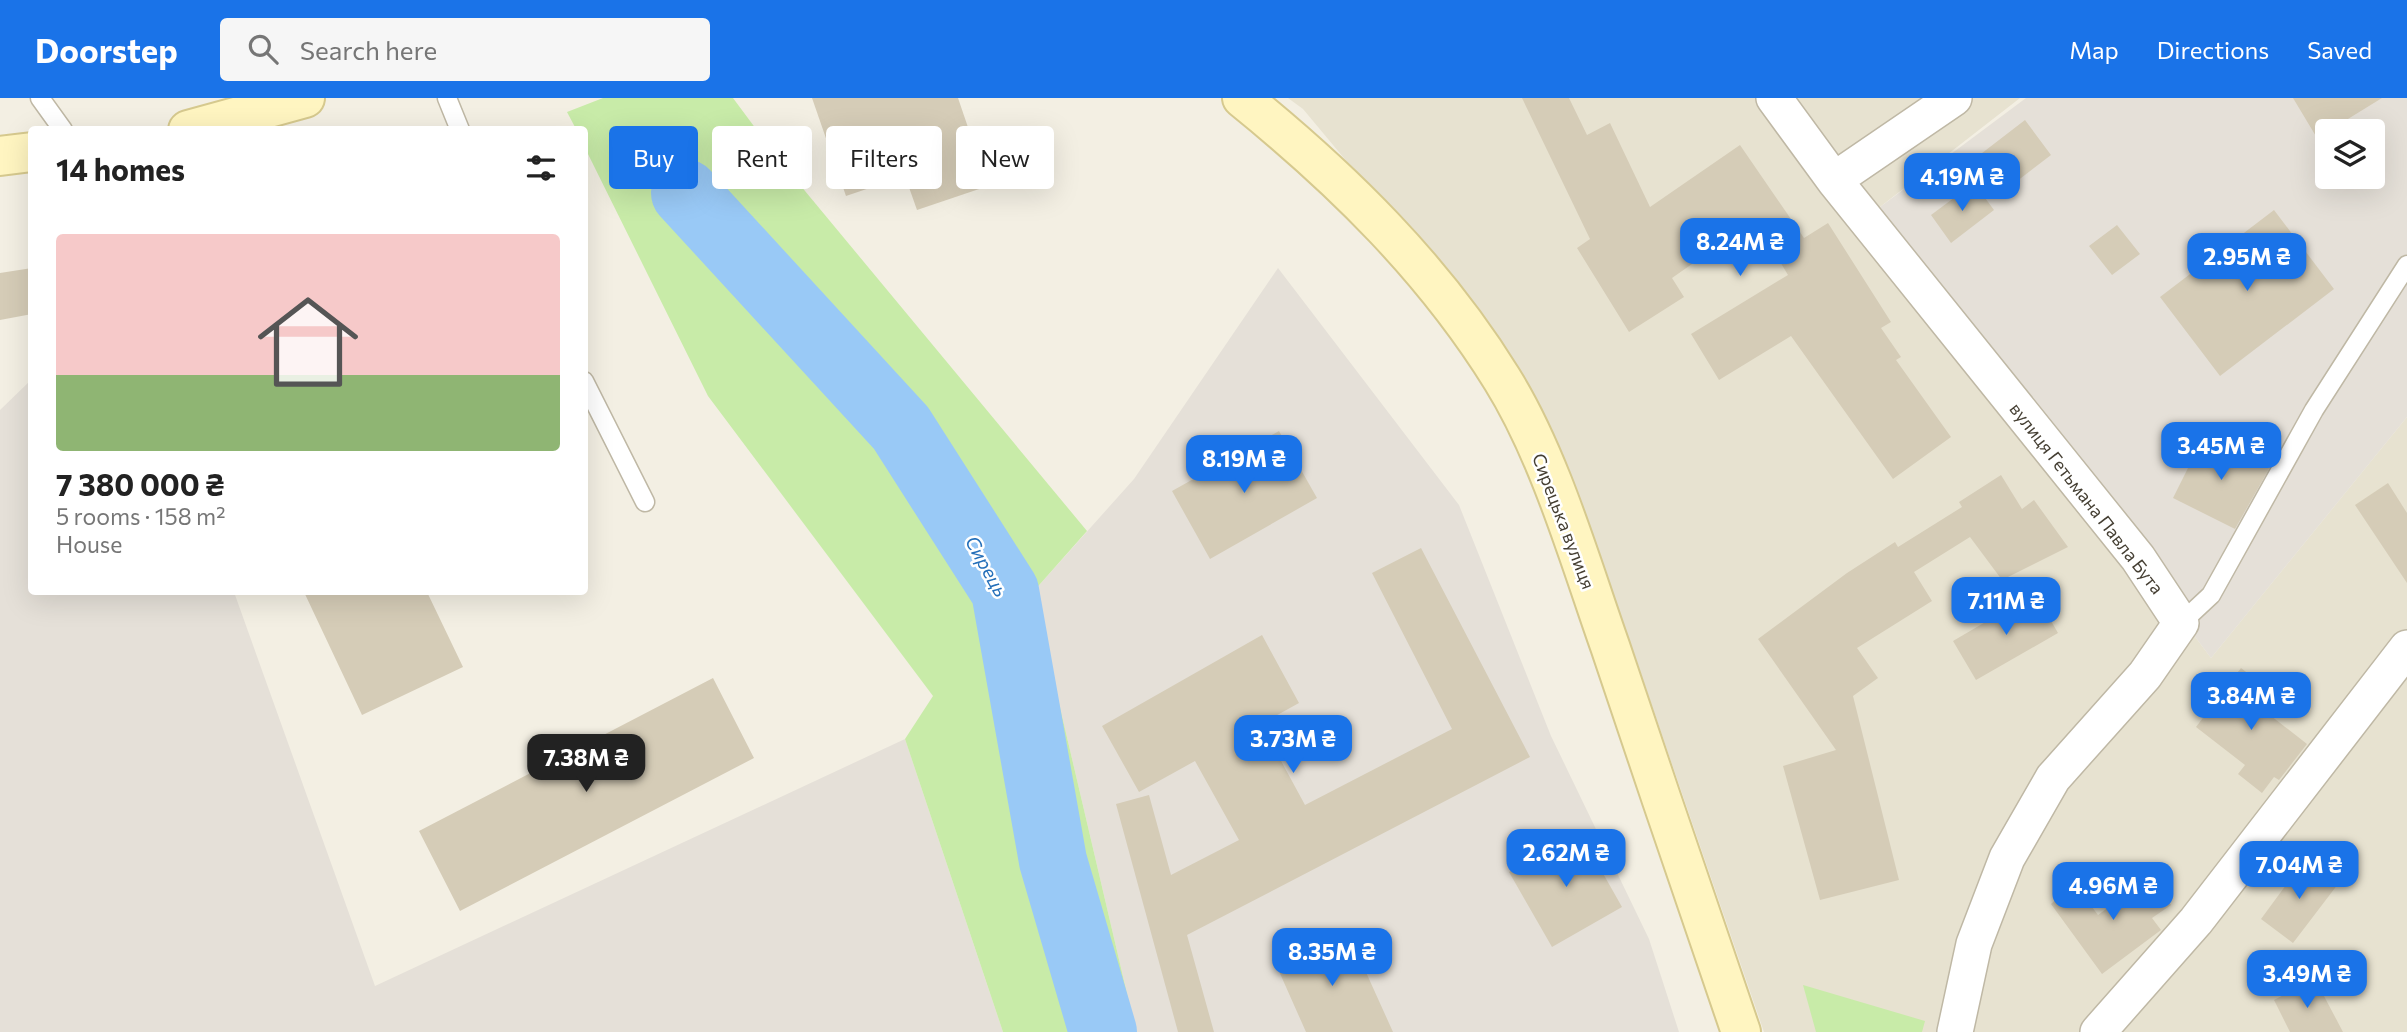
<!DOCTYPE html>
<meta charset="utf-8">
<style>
:root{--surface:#fff;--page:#f6f6f6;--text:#222;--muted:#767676;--accent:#1a73e8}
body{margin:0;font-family:Commissioner,sans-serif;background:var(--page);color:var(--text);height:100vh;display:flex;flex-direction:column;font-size:26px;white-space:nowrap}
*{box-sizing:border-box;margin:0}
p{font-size:23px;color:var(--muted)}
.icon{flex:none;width:38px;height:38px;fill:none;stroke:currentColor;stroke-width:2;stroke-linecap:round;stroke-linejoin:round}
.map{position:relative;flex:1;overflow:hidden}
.details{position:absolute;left:28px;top:28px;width:560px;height:469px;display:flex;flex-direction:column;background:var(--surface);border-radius:7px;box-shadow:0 7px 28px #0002}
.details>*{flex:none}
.banner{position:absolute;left:609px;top:28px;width:665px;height:63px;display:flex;gap:14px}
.tools{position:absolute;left:2315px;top:21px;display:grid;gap:14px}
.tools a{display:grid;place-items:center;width:70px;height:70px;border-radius:7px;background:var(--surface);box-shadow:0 7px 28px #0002;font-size:35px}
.price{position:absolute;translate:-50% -60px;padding:0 16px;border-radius:14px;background:var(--accent);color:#fff;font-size:23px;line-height:46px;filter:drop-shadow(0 2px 4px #0008)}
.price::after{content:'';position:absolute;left:50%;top:42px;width:21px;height:16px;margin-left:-10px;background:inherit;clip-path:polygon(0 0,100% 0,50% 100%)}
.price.current{background:#222;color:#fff}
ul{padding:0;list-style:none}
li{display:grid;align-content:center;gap:14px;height:371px;padding:0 28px}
li span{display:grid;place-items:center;height:217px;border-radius:7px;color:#555}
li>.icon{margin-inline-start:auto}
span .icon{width:126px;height:126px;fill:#fffc;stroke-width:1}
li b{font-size:30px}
h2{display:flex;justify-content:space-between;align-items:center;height:84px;padding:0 28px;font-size:30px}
.chip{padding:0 24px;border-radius:7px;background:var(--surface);box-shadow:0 7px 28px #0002;font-size:24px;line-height:63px}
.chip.current{background:var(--accent);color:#fff}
header{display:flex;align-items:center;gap:42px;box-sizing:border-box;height:98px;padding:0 35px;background:var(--accent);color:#fff}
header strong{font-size:33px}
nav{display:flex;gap:38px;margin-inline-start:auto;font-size:24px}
.search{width:490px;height:63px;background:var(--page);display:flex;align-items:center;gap:18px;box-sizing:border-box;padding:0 24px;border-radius:7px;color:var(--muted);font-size:26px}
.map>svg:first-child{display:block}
.residential{fill:#e7e2d0}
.industrial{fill:#e5e0d8;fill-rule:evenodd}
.green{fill:#c8eba8}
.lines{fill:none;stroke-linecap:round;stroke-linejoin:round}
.river{stroke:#99c9f6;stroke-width:68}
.building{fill:#d5ccb7}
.service-casing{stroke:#bfb8a5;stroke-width:21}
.minor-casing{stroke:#bfb8a5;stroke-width:38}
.secondary-casing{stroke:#d6c98e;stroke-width:42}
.service{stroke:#fff;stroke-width:18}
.minor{stroke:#fff;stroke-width:35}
.secondary{stroke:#fff5c1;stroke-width:38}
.labels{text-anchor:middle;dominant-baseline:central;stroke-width:5;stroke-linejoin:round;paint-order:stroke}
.street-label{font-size:18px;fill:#453f33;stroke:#fff}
.water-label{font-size:19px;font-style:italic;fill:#246fb9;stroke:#fff}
</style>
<header>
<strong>Doorstep</strong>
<div class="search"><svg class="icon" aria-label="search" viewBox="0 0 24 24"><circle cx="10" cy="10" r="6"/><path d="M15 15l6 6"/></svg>Search here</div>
<nav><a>Map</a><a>Directions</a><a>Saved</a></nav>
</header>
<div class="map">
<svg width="2407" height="934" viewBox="0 0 2407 934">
<rect width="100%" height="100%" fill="#f3efe3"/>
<path class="residential" d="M 1288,0 L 2020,0 L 1876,112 L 2211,560 L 2407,319 L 2407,934 L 1764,934 L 1616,503 L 1500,247 L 1303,11 Z"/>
<path class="industrial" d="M 2026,0 L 2407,0 L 2407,319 L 2211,560 L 1876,112 ZM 2328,33 L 2373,33 L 2373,79 L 2328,79 Z
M 1278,170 L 1459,407 L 1551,638 L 1649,841 L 1679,934 L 1136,934 L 1033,494 L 1134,381 Z
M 31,282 L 32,494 L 234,494 L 375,888 L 905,641 L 1003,934 L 0,934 L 0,312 Z"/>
<path class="green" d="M 603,0 L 733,0 L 776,58 L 1087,433 L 1033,494 L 1136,934 L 1003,934 L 905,641 L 933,598 L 708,298 L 585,50 L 584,32 L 576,31 L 567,14 Z
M 1803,887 L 1925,923 L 1922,934 L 1816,934 Z"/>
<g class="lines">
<path class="river" d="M 685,95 L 901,330 L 1005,493 L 1053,763 L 1103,934"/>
</g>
<path class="building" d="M 812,0 L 958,0 L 988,88 L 917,112 L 905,78 L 846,98 Z
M 1522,0 L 1569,0 L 1587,37 L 1610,25 L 1650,109 L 1740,47 L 1804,140 L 1828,125 L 1891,224 L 1881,230 L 1901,259 L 1896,262 L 1951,339 L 1893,381 L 1791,238 L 1719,282 L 1691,236 L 1788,177 L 1755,122 L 1672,180 L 1684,199 L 1629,234 L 1577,150 L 1590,141 Z
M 2293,0 L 2382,0 L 2317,40 Z
M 2025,22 L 2051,57 L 1999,97 L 1973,62 Z
M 1974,85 L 1994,112 L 1951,145 L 1931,117 Z
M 2274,112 L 2334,191 L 2220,278 L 2160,199 Z
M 2117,127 L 2140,156 L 2112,177 L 2089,148 Z
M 32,170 L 32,216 L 0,222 L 0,175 Z
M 1279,333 L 1317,400 L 1210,461 L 1172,393 Z
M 2205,336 L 2270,369 L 2235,431 L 2173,400 Z
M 2001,377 L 2022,411 L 2034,402 L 2068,449 L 2002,482 L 1970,439 L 1914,474 L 1932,503 L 1857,550 L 1878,580 L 1853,598 L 1899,782 L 1820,802 L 1783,668 L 1836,652 L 1758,541 L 1847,475 L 1895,444 L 1898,449 L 1962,409 L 1959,404 Z
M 2388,385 L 2407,415 L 2407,485 L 2355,407 Z
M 1421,450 L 1530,659 L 1187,837 L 1214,934 L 1178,934 L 1116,706 L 1149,697 L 1171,777 L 1239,742 L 1195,663 L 1139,694 L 1102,628 L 1262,537 L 1299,605 L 1261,626 L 1305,707 L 1452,631 L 1372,475 Z
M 304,494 L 427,494 L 463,569 L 362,617 Z
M 2035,495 L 2058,535 L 1976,582 L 1953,543 Z
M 2241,570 L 2268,591 L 2257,607 L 2307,646 L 2279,682 L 2274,679 L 2262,695 L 2238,676 L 2245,667 L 2196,629 Z
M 713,580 L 754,660 L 460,813 L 419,733 Z
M 1579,733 L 1622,809 L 1552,849 L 1509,774 Z
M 2305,761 L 2338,786 L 2293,845 L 2261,821 Z
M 2150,779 L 2171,807 L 2152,820 L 2161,832 L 2102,876 L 2051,806 L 2074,785 L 2098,817 Z
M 1346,830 L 1393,934 L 1306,934 L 1274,862 Z
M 2315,881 L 2343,934 L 2290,934 L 2274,902 Z"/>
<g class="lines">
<g class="service-casing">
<path id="service" d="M 40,0 L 63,32
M 447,0 L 460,32
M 584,283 L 645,404
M 2181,525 L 2211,497 L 2314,312 L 2407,167"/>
</g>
<g class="minor-casing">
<path id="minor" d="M 1774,0 L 1834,82 L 2138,460 L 2181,525 L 2145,577 L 2053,680 L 2007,760 L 1974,846 L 1955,934
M 1834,82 L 1954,0
M 2098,934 L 2196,823 L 2407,550"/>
</g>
<g class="secondary-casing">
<path id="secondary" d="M 1242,0 C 1342,81 1434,171 1502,281 C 1550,358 1580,463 1610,548 C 1653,677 1697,805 1741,934
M 188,32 L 305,0
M 0,58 L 32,54"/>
</g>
<use href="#service" class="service"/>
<use href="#minor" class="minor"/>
<use href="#secondary" class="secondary"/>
</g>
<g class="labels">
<g class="street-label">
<text transform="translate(2087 400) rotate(52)">вулиця Гетьмана Павла Бута</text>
<text transform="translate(1564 423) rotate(69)">Сирецька вулиця</text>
</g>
<g class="water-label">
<text transform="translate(987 468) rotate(61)">Сирець</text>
</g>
</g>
</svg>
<div class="tools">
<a><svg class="icon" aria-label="layers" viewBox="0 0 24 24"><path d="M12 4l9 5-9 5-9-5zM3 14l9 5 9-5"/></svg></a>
</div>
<b class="price" style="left:1962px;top:115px">4.19M ₴</b>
<b class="price" style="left:1740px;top:180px">8.24M ₴</b>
<b class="price" style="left:2247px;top:195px">2.95M ₴</b>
<b class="price" style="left:2221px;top:384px">3.45M ₴</b>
<b class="price" style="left:1244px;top:397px">8.19M ₴</b>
<b class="price" style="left:2006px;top:539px">7.11M ₴</b>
<b class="price" style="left:2251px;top:634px">3.84M ₴</b>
<b class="price" style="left:1293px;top:677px">3.73M ₴</b>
<b class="price current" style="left:586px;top:696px">7.38M ₴</b>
<b class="price" style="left:1566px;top:791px">2.62M ₴</b>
<b class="price" style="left:2299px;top:803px">7.04M ₴</b>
<b class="price" style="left:2113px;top:824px">4.96M ₴</b>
<b class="price" style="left:1332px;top:890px">8.35M ₴</b>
<b class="price" style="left:2307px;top:912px">3.49M ₴</b>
<div class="banner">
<a class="chip current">Buy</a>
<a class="chip">Rent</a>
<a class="chip">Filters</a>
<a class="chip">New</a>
</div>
<section class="details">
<h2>14 homes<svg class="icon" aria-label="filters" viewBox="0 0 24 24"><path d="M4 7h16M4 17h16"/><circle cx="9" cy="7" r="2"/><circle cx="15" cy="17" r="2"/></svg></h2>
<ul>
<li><span style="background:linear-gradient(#f6c9c9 65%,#8fb573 0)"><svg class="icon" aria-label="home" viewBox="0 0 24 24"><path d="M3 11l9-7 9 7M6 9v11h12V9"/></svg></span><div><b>7 380 000 ₴</b><p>5 rooms · 158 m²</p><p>House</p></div></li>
</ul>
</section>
</div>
